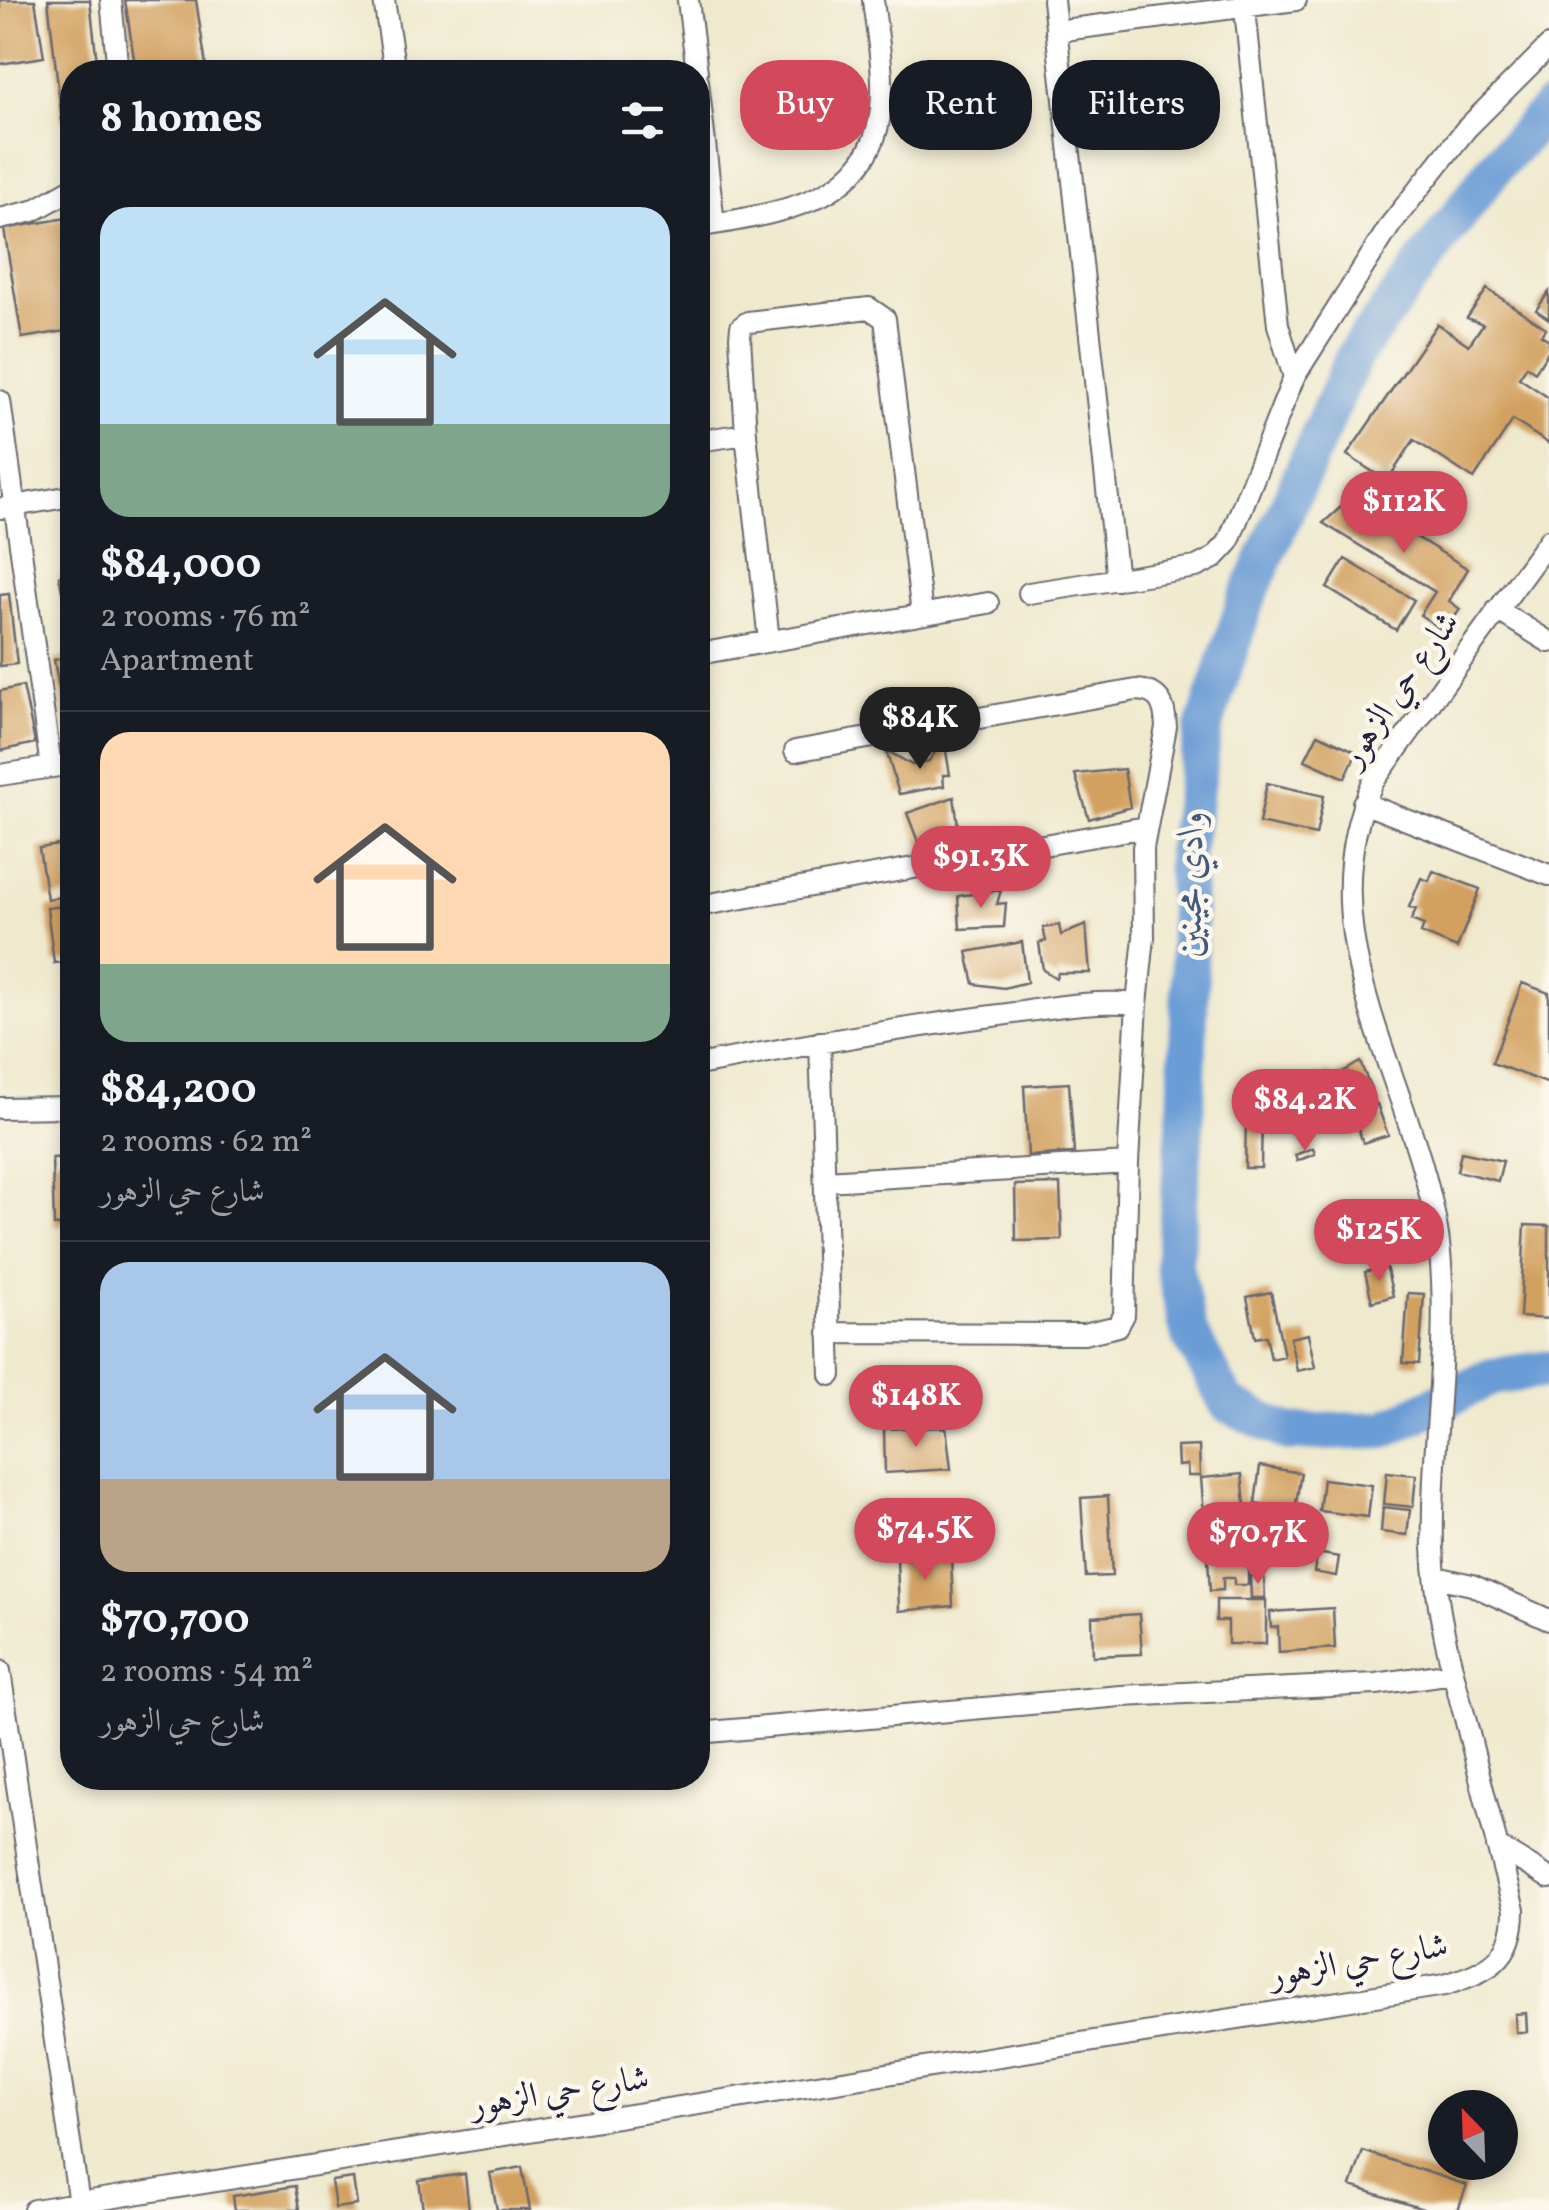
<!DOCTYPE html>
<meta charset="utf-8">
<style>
:root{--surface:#171b24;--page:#20242c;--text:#f1f3f6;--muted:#9ea1a6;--line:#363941;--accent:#d1495b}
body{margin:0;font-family:Vollkorn,Amiri,serif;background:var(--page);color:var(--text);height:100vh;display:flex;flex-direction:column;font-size:38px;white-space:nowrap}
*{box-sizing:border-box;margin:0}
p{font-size:32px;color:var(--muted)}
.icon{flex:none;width:55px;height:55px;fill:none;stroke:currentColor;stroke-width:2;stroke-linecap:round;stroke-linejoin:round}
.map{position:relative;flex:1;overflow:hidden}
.sheet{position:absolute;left:60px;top:60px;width:650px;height:1730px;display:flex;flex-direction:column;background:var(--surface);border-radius:40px;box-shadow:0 5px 15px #0003}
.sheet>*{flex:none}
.guide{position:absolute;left:740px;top:60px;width:658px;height:90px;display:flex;gap:20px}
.needle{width:65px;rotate:337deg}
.fabs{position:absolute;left:1428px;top:2090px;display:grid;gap:20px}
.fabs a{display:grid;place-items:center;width:90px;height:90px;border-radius:50%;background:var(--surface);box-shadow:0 5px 15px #0003;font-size:50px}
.price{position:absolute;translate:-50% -85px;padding:0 22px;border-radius:35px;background:var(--accent);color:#fff;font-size:32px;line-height:65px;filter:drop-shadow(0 2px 5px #0008)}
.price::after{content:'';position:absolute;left:50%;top:60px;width:30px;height:22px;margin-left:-15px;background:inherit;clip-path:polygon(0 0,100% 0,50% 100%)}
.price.on{background:#222;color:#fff}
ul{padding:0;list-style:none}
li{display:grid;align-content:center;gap:20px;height:530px;padding:0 40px}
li+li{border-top:2px solid var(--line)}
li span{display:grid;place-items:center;height:310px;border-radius:30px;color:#555}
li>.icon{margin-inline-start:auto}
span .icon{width:180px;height:180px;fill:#fffc;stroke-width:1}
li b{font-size:42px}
h2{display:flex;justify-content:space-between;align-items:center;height:120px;padding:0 40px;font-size:42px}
.pill{padding:0 35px;border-radius:40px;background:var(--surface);box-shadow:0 5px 15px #0003;font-size:35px;line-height:90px}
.pill.on{background:var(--accent);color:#fff}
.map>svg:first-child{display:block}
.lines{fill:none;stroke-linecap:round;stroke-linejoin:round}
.river{stroke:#6a9cd5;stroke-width:38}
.building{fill:#d2a05f}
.minor-casing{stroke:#6a686e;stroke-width:24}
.minor{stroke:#fff;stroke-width:20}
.labels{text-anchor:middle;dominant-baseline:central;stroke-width:9;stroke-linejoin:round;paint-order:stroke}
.street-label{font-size:35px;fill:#22223b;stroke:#fbf7ec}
.water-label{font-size:38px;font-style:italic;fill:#425980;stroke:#fbf7ec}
</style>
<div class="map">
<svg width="1549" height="2210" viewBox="0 0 1549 2210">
<rect width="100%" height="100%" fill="#fbf7ec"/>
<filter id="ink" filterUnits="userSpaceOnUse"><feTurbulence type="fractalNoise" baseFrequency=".01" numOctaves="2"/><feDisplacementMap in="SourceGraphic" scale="20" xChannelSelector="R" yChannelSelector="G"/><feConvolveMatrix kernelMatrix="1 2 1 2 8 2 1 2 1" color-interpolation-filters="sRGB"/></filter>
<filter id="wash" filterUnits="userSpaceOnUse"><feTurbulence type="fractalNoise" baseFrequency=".0048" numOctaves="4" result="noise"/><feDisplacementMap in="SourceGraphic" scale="40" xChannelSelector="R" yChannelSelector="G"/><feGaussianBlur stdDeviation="2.25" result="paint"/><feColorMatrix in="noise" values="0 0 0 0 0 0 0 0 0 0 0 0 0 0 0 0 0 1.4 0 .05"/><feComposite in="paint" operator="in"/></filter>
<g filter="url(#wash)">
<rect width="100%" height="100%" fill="#efe9ce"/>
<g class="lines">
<path class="river" d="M 1549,109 L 1495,167 L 1355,354 L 1245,603 L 1204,728 L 1185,853 L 1190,982 L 1186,1114 L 1174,1265 L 1189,1333 L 1228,1404 L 1289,1433 L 1384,1430 L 1491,1377 L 1549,1369"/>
</g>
<g id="blocks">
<path class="building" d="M 0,0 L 35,0 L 44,57 L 0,64 Z
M 48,0 L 90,0 L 98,72 L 72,72 L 72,120 L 62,121 Z
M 125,0 L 196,0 L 207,72 L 136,72 Z
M 72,217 L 72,330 L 22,338 L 4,229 Z
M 1487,289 L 1546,328 L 1541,335 L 1549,340 L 1549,350 L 1535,372 L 1527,366 L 1519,378 L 1549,398 L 1549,444 L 1513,420 L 1474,479 L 1414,440 L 1387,481 L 1347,455 L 1437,324 L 1469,345 L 1483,324 L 1467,318 Z
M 1549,292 L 1549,319 L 1536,310 Z
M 1352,497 L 1468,569 L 1449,601 L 1460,609 L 1445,632 L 1420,615 L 1435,592 L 1323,523 Z
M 1345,559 L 1414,600 L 1396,630 L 1327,588 Z
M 72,573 L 72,636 L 71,636 L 59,576 Z
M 9,594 L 17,664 L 0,666 L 0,595 Z
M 72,656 L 72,733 L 67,734 L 54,660 Z
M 23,686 L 35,743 L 0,751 L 0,691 Z
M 1318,734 L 1357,752 L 1345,778 L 1305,760 Z
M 944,739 L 950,775 L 943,775 L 944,786 L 899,794 L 886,750 L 912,765 L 929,761 Z
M 1124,769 L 1130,807 L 1089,819 L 1075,774 Z
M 1267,783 L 1324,796 L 1316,835 L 1259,823 Z
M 954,797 L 960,839 L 920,847 L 907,813 Z
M 72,843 L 72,895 L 47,899 L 39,848 Z
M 1433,871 L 1480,889 L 1457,948 L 1421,933 L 1424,925 L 1411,920 L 1416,909 L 1409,907 L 1421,878 L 1429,881 Z
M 1001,890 L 997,904 L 1006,903 L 1004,927 L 960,929 L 958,896 Z
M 72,905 L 72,961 L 54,963 L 47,908 Z
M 1059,925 L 1061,935 L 1086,925 L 1090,973 L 1058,973 L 1056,978 L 1043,970 L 1039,943 L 1046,941 L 1043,928 Z
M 1022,942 L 1027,982 L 1004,988 L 974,984 L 967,952 Z
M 1522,983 L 1549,993 L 1549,1084 L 1492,1063 Z
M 1360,1062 L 1371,1088 L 1323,1109 L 1315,1079 L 1329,1073 L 1332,1078 Z
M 1069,1083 L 1074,1153 L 1028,1156 L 1024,1086 Z
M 1377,1104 L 1388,1135 L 1363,1143 L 1353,1113 Z
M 1246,1116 L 1262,1116 L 1261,1168 L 1245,1168 Z
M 1313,1148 L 1315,1154 L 1297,1161 L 1295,1155 Z
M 1461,1152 L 1503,1161 L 1498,1181 L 1457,1171 Z
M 72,1157 L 72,1225 L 54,1226 L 52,1158 Z
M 1060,1184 L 1062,1240 L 1016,1241 L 1015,1185 Z
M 1525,1225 L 1549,1226 L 1549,1319 L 1520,1317 Z
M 1386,1266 L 1393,1296 L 1372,1302 L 1365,1272 Z
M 1271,1292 L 1284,1356 L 1271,1359 L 1266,1336 L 1255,1338 L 1247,1297 Z
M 1408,1293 L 1424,1294 L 1419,1364 L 1403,1363 Z
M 1308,1334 L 1315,1367 L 1297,1371 L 1290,1338 Z
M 946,1427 L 951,1469 L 885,1473 L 884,1429 Z
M 1199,1446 L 1200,1476 L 1188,1476 L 1187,1465 L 1178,1466 L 1177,1447 Z
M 1260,1466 L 1301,1473 L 1295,1509 L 1255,1503 Z
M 1387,1472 L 1416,1475 L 1413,1507 L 1384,1504 Z
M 1242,1474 L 1247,1524 L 1205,1527 L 1201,1478 Z
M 1323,1479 L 1372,1485 L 1368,1517 L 1319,1511 Z
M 1108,1496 L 1112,1576 L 1086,1577 L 1081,1498 Z
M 1383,1507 L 1410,1510 L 1407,1535 L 1381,1532 Z
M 1258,1536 L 1260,1548 L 1248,1549 L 1246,1538 Z
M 1207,1544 L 1242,1544 L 1242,1556 L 1248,1556 L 1248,1585 L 1234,1585 L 1234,1578 L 1223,1578 L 1223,1590 L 1210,1591 Z
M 1317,1553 L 1339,1557 L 1336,1576 L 1314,1572 Z
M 951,1556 L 953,1606 L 899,1611 L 897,1560 Z
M 1264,1575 L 1265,1598 L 1251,1598 L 1250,1576 Z
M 1216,1600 L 1266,1600 L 1266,1644 L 1228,1644 L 1228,1621 L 1216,1621 Z
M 1333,1608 L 1335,1648 L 1279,1652 L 1278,1627 L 1271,1628 L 1270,1612 Z
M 1139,1614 L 1142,1654 L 1093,1656 L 1092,1617 Z
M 1526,2013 L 1527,2032 L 1516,2032 L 1515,2014 Z
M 1363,2151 L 1467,2185 L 1458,2210 L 1426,2210 L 1351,2186 Z
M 522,2167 L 530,2210 L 497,2210 L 490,2173 Z
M 465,2174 L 469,2210 L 423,2210 L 419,2180 Z
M 353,2178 L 357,2205 L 335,2208 L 331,2181 Z
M 295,2186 L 299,2210 L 235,2210 L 233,2196 Z"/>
</g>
</g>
<g filter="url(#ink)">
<use href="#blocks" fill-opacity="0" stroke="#6a686e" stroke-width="2.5"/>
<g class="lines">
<g class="minor-casing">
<path id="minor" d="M 111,0 L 118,72
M 384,0 L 395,72
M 688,0 L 697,72
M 1053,0 L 1117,580
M 1244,0 L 1278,325 L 1294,377
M 1056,31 L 1296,0
M 698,81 L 714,224
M 0,219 L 33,211 L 72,189
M 698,227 C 774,213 871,205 881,108 C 885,73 877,35 873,0
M 0,401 L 51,767
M 698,441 L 746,434
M 2,508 L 72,496
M 1029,593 L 1196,567 L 1214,558 L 1228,543 L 1294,377 L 1391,224 L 1466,129 L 1549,46
M 1497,610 L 1549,642
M 769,641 L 746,434 L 740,337 L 741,327 L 748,322 L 869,308 L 885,319 L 922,614
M 698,654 L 988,603
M 795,751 L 1136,690 C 1160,691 1165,704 1166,727 L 1143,848 L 1144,937 L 1137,1004
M 0,775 L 72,764
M 1363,803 L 1549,875
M 698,906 L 1146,827
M 820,1042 L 831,1375
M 698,1065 C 798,1046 898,1028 1000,1015 C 1045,1009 1092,999 1137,1004 L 1128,1163 L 1124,1315 L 1118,1326 L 1084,1334 L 829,1333
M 0,1108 L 72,1107
M 825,1181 L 1128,1163
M 1436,1577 L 1472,1585 L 1549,1620
M 0,1671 L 80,2210
M 698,1733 L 1121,1696 L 1376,1684 L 1453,1673
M 1497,1846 L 1549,1878
M 34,2210 L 1445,1985 C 1488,1971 1514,1960 1514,1910 C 1497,1846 1481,1782 1465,1718 C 1450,1662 1435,1606 1433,1547 C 1430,1444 1452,1338 1438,1236 C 1416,1084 1301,936 1373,782 L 1549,540"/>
</g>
<use href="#minor" class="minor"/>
</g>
</g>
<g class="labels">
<g class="street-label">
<text transform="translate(1401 690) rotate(-55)">شارع حي الزهور</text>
<text transform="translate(1359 1962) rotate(-10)">شارع حي الزهور</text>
<text transform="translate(560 2093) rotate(-9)">شارع حي الزهور</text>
</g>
<g class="water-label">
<text transform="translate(1192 884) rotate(-89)">وادي مجينين</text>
</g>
</g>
</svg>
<div class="fabs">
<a><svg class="needle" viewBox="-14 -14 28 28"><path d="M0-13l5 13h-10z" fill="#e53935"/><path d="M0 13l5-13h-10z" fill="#9ea1a6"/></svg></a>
</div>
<b class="price" style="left:1404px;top:556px">$112K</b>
<b class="price on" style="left:920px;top:772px">$84K</b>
<b class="price" style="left:981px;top:911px">$91.3K</b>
<b class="price" style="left:1305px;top:1154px">$84.2K</b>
<b class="price" style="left:1379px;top:1284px">$125K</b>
<b class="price" style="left:916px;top:1450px">$148K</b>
<b class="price" style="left:925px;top:1583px">$74.5K</b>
<b class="price" style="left:1258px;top:1587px">$70.7K</b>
<div class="guide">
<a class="pill on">Buy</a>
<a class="pill">Rent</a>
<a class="pill">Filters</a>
</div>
<section class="sheet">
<h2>8 homes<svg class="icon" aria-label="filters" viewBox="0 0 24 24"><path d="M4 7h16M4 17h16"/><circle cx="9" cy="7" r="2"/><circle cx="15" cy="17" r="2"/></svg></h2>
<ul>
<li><span style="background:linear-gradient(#bfe0f5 70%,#7fa58c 0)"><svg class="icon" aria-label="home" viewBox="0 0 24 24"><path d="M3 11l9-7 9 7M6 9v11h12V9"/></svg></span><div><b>$84,000</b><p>2 rooms · 76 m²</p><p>Apartment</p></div></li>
<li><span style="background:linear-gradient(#ffd9b3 75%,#7fa58c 0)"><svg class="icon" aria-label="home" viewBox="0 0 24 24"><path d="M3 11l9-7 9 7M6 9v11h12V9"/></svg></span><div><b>$84,200</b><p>2 rooms · 62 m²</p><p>شارع حي الزهور</p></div></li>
<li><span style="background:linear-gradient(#a9c7e8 70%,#b9a48a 0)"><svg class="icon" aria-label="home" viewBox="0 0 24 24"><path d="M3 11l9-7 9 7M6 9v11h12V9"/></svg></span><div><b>$70,700</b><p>2 rooms · 54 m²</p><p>شارع حي الزهور</p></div></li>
</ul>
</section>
</div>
